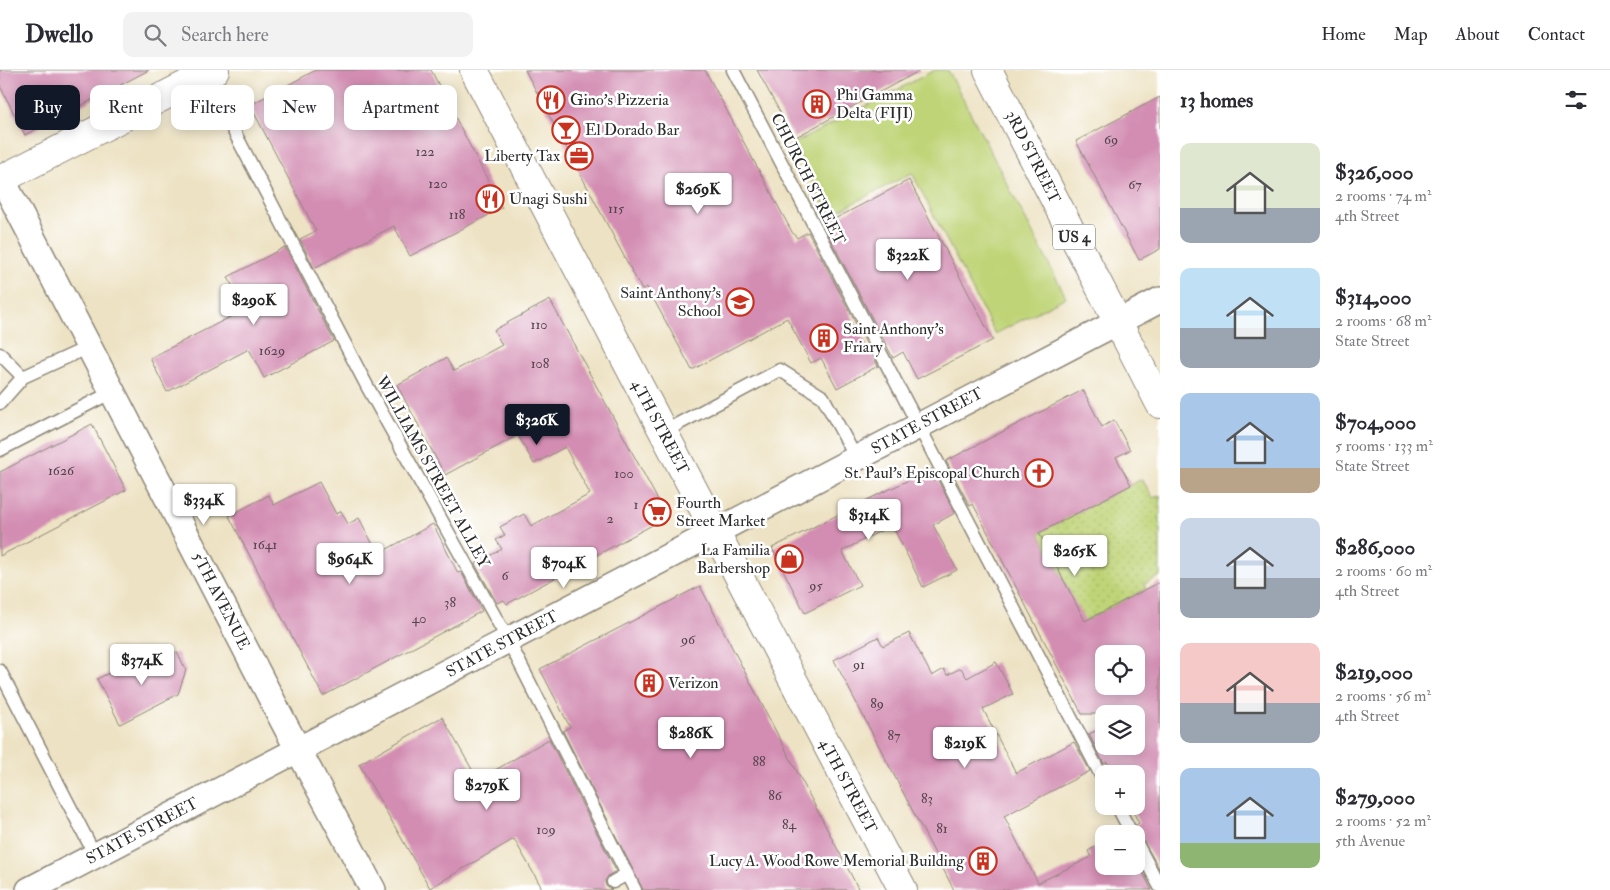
<!DOCTYPE html>
<meta charset="utf-8">
<style>
:root{--surface:#fff;--page:#f2f2f3;--text:#2b2b33;--muted:#7c7c81;--line:#e1e1e2;--accent:#111827}
body{margin:0;font-family:"IM FELL Double Pica",serif;background:var(--page);color:var(--text);height:100vh;display:flex;flex-direction:column;font-size:19px;white-space:nowrap}
*{box-sizing:border-box;margin:0}
p{font-size:16px;color:var(--muted)}
.icon{flex:none;width:28px;height:28px;fill:none;stroke:currentColor;stroke-width:2;stroke-linecap:round;stroke-linejoin:round}
.map{position:relative;flex:1;overflow:hidden}
.panel{display:flex;flex-direction:column;background:var(--surface);width:450px}
.panel>*{flex:none}
.guide{position:absolute;left:15px;top:15px;width:475px;height:45px;display:flex;gap:10px}
.buttons{position:absolute;left:1095px;top:575px;display:grid;gap:10px}
.buttons a{display:grid;place-items:center;width:50px;height:50px;border-radius:10px;background:var(--surface);box-shadow:0 2px 12px #0003;font-size:25px}
.price{position:absolute;translate:-50% -42px;padding:0 11px;border-radius:5px;background:#fff;color:#222;font-size:16px;line-height:32px;filter:drop-shadow(0 1px 2px #0008)}
.price::after{content:'';position:absolute;left:50%;top:30px;width:15px;height:11px;margin-left:-8px;background:inherit;clip-path:polygon(0 0,100% 0,50% 100%)}
.price.on{background:var(--accent);color:#fff}
ul{padding:0;list-style:none}
li{display:flex;align-items:center;gap:15px;height:125px;padding:0 20px}
li span{display:grid;place-items:center;flex:none;width:140px;height:100px;border-radius:10px;color:#555}
li>.icon{margin-inline-start:auto}
span .icon{width:60px;height:60px;fill:#fffc;stroke-width:1}
li b{font-size:21px}
h2{display:flex;justify-content:space-between;align-items:center;height:60px;padding:0 20px;font-size:21px}
.pill{padding:0 18px;border-radius:10px;background:var(--surface);box-shadow:0 2px 12px #0003;font-size:18px;line-height:45px}
.pill.on{background:var(--accent);color:#fff}
header{display:flex;align-items:center;gap:30px;box-sizing:border-box;height:70px;padding:0 25px;background:var(--surface);border-bottom:1px solid var(--line)}
header strong{font-size:24px}
nav{display:flex;gap:28px;margin-inline-start:auto;font-size:18px}
.search{width:350px;height:45px;background:var(--page);display:flex;align-items:center;gap:12px;box-sizing:border-box;padding:0 18px;border-radius:10px;color:var(--muted);font-size:19px}
main{display:flex;flex:1;min-height:0}
.map>svg:first-child{display:block}
.grass{fill:url(#grass-dots);stroke:#758051}
.park{fill:#bfd477;stroke:#758051}
.building{fill:#d38db2;fill-rule:evenodd}
.lines{fill:none;stroke-linecap:round;stroke-linejoin:round}
.service-casing{stroke:#8c8677;stroke-width:15}
.minor-casing{stroke:#8c8677;stroke-width:28}
.primary-casing{stroke:#8c8677;stroke-width:30}
.service{stroke:#fff;stroke-width:12}
.minor{stroke:#fff;stroke-width:25}
.primary{stroke:#fff;stroke-width:28}
.labels{text-anchor:middle;dominant-baseline:central;stroke-width:5;stroke-linejoin:round;paint-order:stroke}
.number-label{font-size:14px;fill:#55444d}
.shield{fill:#fff;stroke:#6b6b6b;stroke-width:1}
.shield-label{font-size:15px;font-weight:bold;fill:#2b2b2b}
.poi-label{font-size:16px;fill:#2b2b2b;stroke:#fff;text-anchor:start}
.street-label{font-size:16px;fill:#2b2b2b;stroke:#fff}
</style>
<header>
<strong>Dwello</strong>
<div class="search"><svg class="icon" aria-label="search" viewBox="0 0 24 24"><circle cx="10" cy="10" r="6"/><path d="M15 15l6 6"/></svg>Search here</div>
<nav><a>Home</a><a>Map</a><a>About</a><a>Contact</a></nav>
</header>
<main>
<div class="map">
<svg width="1160" height="820" viewBox="0 0 1160 820">
<defs>
<pattern id="grass-dots" width="8" height="8" patternUnits="userSpaceOnUse" patternTransform="scale(1.25)"><rect width="8" height="8" fill="#bfd477"/><path d="M2 2h.1M6 6h.1" fill="none" stroke="#a4b667" stroke-width="1.8" stroke-linecap="round"/></pattern>
</defs>
<rect width="100%" height="100%" fill="#fff"/>
<filter id="ink" filterUnits="userSpaceOnUse"><feTurbulence type="fractalNoise" baseFrequency=".02" numOctaves="2"/><feDisplacementMap in="SourceGraphic" scale="10" xChannelSelector="R" yChannelSelector="G"/><feConvolveMatrix kernelMatrix="1 2 1 2 8 2 1 2 1" color-interpolation-filters="sRGB"/></filter>
<filter id="wash" filterUnits="userSpaceOnUse"><feTurbulence type="fractalNoise" baseFrequency=".0096" numOctaves="4" result="noise"/><feDisplacementMap in="SourceGraphic" scale="20" xChannelSelector="R" yChannelSelector="G"/><feGaussianBlur stdDeviation="1.12" result="paint"/><feColorMatrix in="noise" values="0 0 0 0 0 0 0 0 0 0 0 0 0 0 0 0 0 1.4 0 .05"/><feComposite in="paint" operator="in"/></filter>
<g filter="url(#wash)">
<rect width="100%" height="100%" fill="#ede2c3"/>
<path class="grass" d="M 1142,409 L 1153,428 L 1160,425 L 1160,506 L 1144,514 L 1146,519 L 1077,555 L 1070,522 L 1039,463 Z"/>
<path class="park" d="M 935,0 L 948,0 L 1066,227 L 995,264 L 912,103 L 830,145 L 793,74 Z"/>
<g id="blocks">
<path class="building" d="M 0,0 L 149,0 L 25,65 L 0,16 Z
M 316,0 L 431,0 L 502,138 L 410,186 L 394,156 L 314,198 L 300,169 L 316,161 L 250,35 Z
M 525,0 L 705,0 L 792,162 L 797,168 L 808,162 L 878,296 L 837,318 L 821,288 L 811,293 L 787,248 L 692,300 L 647,217 L 642,220 Z
M 757,0 L 921,0 L 794,68 Z
M 1160,27 L 1160,179 L 1139,190 L 1076,71 Z
M 909,110 L 993,270 L 917,309 L 903,282 L 893,288 L 823,155 Z
M 285,177 L 334,271 L 264,308 L 249,279 L 167,322 L 150,288 L 244,240 L 228,207 Z
M 550,230 L 667,447 L 507,534 L 504,530 L 497,533 L 475,494 L 502,479 L 496,470 L 505,465 L 500,457 L 524,444 L 531,456 L 590,424 L 565,377 L 534,394 L 518,365 L 445,405 L 397,315 L 446,288 L 454,301 L 502,275 L 494,260 Z
M 1083,320 L 1102,357 L 1114,350 L 1130,380 L 1116,387 L 1131,415 L 1039,463 L 1085,551 L 1160,512 L 1160,800 L 1140,765 L 1136,755 L 1139,753 L 1130,736 L 1136,736 L 1136,704 L 1113,704 L 1107,692 L 1104,694 L 1089,664 L 1104,657 L 1104,676 L 1136,676 L 1136,644 L 1082,644 L 973,434 L 970,436 L 946,391 ZM 1104,584 L 1136,584 L 1136,616 L 1104,616 Z
M 92,354 L 126,420 L 0,486 L 0,402 Z
M 932,399 L 955,443 L 933,455 L 957,500 L 923,517 L 892,455 L 842,481 L 860,515 L 805,543 L 772,478 L 869,429 Z
M 319,412 L 336,444 L 341,441 L 348,454 L 359,448 L 378,484 L 433,454 L 458,503 L 461,502 L 482,541 L 323,626 L 229,446 L 269,425 L 274,435 Z
M 700,516 L 758,627 L 859,820 L 643,820 L 563,661 L 570,657 L 540,599 Z
M 909,563 L 932,606 L 944,599 L 947,605 L 961,598 L 967,608 L 996,592 L 1013,624 L 983,639 L 1016,703 L 1074,672 L 1090,701 L 1004,746 L 1038,813 L 1091,787 L 1088,781 L 1104,772 L 1104,796 L 1136,796 L 1136,790 L 1152,820 L 954,820 L 834,590 L 878,567 L 883,576 Z
M 177,582 L 186,600 L 178,624 L 120,654 L 97,609 L 133,591 L 139,602 Z
M 442,647 L 478,710 L 549,669 L 616,801 L 609,805 L 605,811 L 606,816 L 612,820 L 543,820 L 514,769 L 430,818 L 359,694 Z"/>
</g>
</g>
<g filter="url(#ink)">
<use href="#blocks" fill-opacity="0" stroke="#8c8677" stroke-width="1"/>
<g class="lines">
<g class="service-casing">
<path id="service" d="M 733,0 L 1104,711
M 203,2 L 367,316 L 508,570 L 635,820
M 0,284 L 23,307 L 89,277
M 0,333 L 23,307
M 663,362 L 780,300 L 823,327 L 856,388
M 0,380 L 112,322
M 0,601 L 95,785
M 1117,736 L 1132,764
M 1136,772 L 1160,817
M 613,812 L 627,804"/>
</g>
<g class="minor-casing">
<path id="minor" d="M 2,109 L 285,655 L 373,820
M 29,820 L 1160,230"/>
</g>
<g class="primary-casing">
<path id="primary" d="M 474,0 L 903,820
M 988,0 L 1160,334
M 0,110 L 215,0"/>
</g>
<use href="#service" class="service"/>
<use href="#minor" class="minor"/>
<use href="#primary" class="primary"/>
</g>
</g>
<defs>
<g id="restaurant-ring" transform="scale(1.4375)"><circle r="9.5" fill="#fff" stroke="#c8321e" stroke-width="1.5"/><path d="M-5-6h1v4h1v-4h1v4h1v-4h1v5L-1.5 .5V6h-2V.5L-5-1ZM5-6V6H3V1.5H1.5Q1.5-4 5-6Z" fill="#c8321e"/></g>
<g id="building-ring" transform="scale(1.4375)"><circle r="9.5" fill="#fff" stroke="#c8321e" stroke-width="1.5"/><path d="M-4-6H4V6H1V3H-1V6H-4ZM-2.5-4.3h1.7v1.8h-1.7ZM.8-4.3h1.7v1.8H.8ZM-2.5-1h1.7V.8h-1.7ZM.8-1h1.7V.8H.8Z" fill="#c8321e"/></g>
<g id="bar-ring" transform="scale(1.4375)"><circle r="9.5" fill="#fff" stroke="#c8321e" stroke-width="1.5"/><path d="M-6-5H6L.8 .8V4.5H3.5V6h-7V4.5H-.8V.8Z" fill="#c8321e"/></g>
<g id="office-ring" transform="scale(1.4375)"><circle r="9.5" fill="#fff" stroke="#c8321e" stroke-width="1.5"/><path d="M-6-3h4V-5.5h4V-3h4V5H-6ZM-1-4.5V-3h2v-1.5ZM-6 0V1H6V0Z" fill="#c8321e"/></g>
<g id="school-ring" transform="scale(1.4375)"><circle r="9.5" fill="#fff" stroke="#c8321e" stroke-width="1.5"/><path d="M0-5L7-2L0 1L-7-2ZM-4 1L0 2.5L4 1V4Q0 6-4 4Z" fill="#c8321e"/></g>
<g id="church-ring" transform="scale(1.4375)"><circle r="9.5" fill="#fff" stroke="#c8321e" stroke-width="1.5"/><path d="M-1.2-6h2.4v3.5h3.3v2.4h-3.3V6h-2.4V-.1h-3.3v-2.4h3.3Z" fill="#c8321e"/></g>
<g id="supermarket-ring" transform="scale(1.4375)"><circle r="9.5" fill="#fff" stroke="#c8321e" stroke-width="1.5"/><path d="M-6-5.5h2.5l.6 2H6L4.5 2H-2.5L-4.4-4H-6ZM-1.5 3.2a1.3 1.3 0 1 0 .1 0ZM3 3.2a1.3 1.3 0 1 0 .1 0Z" fill="#c8321e"/></g>
<g id="shop-ring" transform="scale(1.4375)"><circle r="9.5" fill="#fff" stroke="#c8321e" stroke-width="1.5"/><path d="M-5-2.5h2.3a2.7 3.5 0 0 1 5.4 0H5L5.5 6h-11ZM-1.5-2.5h3a1.5 2.3 0 0 0-3 0Z" fill="#c8321e"/></g>
</defs>
<g fill-rule="evenodd">
<use href="#restaurant-ring" x="551" y="30"/>
<use href="#building-ring" x="817" y="34"/>
<use href="#bar-ring" x="566" y="60"/>
<use href="#office-ring" x="579" y="86"/>
<use href="#restaurant-ring" x="490" y="129"/>
<use href="#school-ring" x="740" y="232"/>
<use href="#building-ring" x="824" y="268"/>
<use href="#church-ring" x="1039" y="403"/>
<use href="#supermarket-ring" x="657" y="442"/>
<use href="#shop-ring" x="789" y="489"/>
<use href="#building-ring" x="649" y="613"/>
<use href="#building-ring" x="983" y="791"/>
</g>
<g class="labels">
<g class="number-label">
<text x="1111" y="69">69</text>
<text x="425" y="81">122</text>
<text x="438" y="113">120</text>
<text x="1135" y="114">67</text>
<text x="616" y="138">115</text>
<text x="457" y="144">118</text>
<text x="539" y="254">110</text>
<text x="272" y="280">1629</text>
<text x="540" y="293">108</text>
<text x="61" y="400">1626</text>
<text x="624" y="403">100</text>
<text x="636" y="434">1</text>
<text x="610" y="448">2</text>
<text x="265" y="474">1641</text>
<text x="505" y="505">6</text>
<text x="816" y="515">95</text>
<text x="450" y="532">38</text>
<text x="419" y="548">40</text>
<text x="688" y="569">96</text>
<text x="859" y="594">91</text>
<text x="877" y="633">89</text>
<text x="894" y="665">87</text>
<text x="759" y="691">88</text>
<text x="775" y="725">86</text>
<text x="927" y="728">83</text>
<text x="789" y="754">84</text>
<text x="942" y="758">81</text>
<text x="546" y="759">109</text>
</g>
<rect class="shield" x="1053" y="154.5" width="42" height="25" rx="4"/>
<g class="shield-label">
<text x="1074" y="167">US 4</text>
</g>
<g class="poi-label">
<text x="836" y="25">Phi Gamma<tspan x="836" dy="18">Delta (FIJI)</tspan></text>
<text x="570" y="30">Gino's Pizzeria</text>
<text x="585" y="60">El Dorado Bar</text>
<text x="560" y="86" text-anchor="end">Liberty Tax</text>
<text x="509" y="129">Unagi Sushi</text>
<text x="721" y="223" text-anchor="end">Saint Anthony's<tspan x="721" dy="18">School</tspan></text>
<text x="843" y="259">Saint Anthony's<tspan x="843" dy="18">Friary</tspan></text>
<text x="1020" y="403" text-anchor="end">St. Paul's Episcopal Church</text>
<text x="676" y="433">Fourth<tspan x="676" dy="18">Street Market</tspan></text>
<text x="770" y="480" text-anchor="end">La Familia<tspan x="770" dy="18">Barbershop</tspan></text>
<text x="668" y="613">Verizon</text>
<text x="964" y="791" text-anchor="end">Lucy A. Wood Rowe Memorial Building</text>
</g>
<g class="street-label">
<text transform="translate(1033 87) rotate(63)">3RD STREET</text>
<text transform="translate(808 109) rotate(63)">CHURCH STREET</text>
<text transform="translate(927 351) rotate(-28)">STATE STREET</text>
<text transform="translate(660 357) rotate(62)">4TH STREET</text>
<text transform="translate(433 402) rotate(61)">WILLIAMS STREET ALLEY</text>
<text transform="translate(221 531) rotate(63)">5TH AVENUE</text>
<text transform="translate(502 574) rotate(-28)">STATE STREET</text>
<text transform="translate(848 716) rotate(62)">4TH STREET</text>
<text transform="translate(142 761) rotate(-28)">STATE STREET</text>
</g>
</g>
</svg>
<div class="buttons">
<a><svg class="icon" aria-label="locate" viewBox="0 0 24 24"><circle cx="12" cy="12" r="6"/><path d="M12 2v4M12 18v4M2 12h4M18 12h4"/></svg></a>
<a><svg class="icon" aria-label="layers" viewBox="0 0 24 24"><path d="M12 4l9 5-9 5-9-5zM3 14l9 5 9-5"/></svg></a>
<a>+</a>
<a>−</a>
</div>
<b class="price" style="left:698px;top:145px">$269K</b>
<b class="price" style="left:908px;top:211px">$322K</b>
<b class="price" style="left:254px;top:256px">$290K</b>
<b class="price on" style="left:537px;top:376px">$326K</b>
<b class="price" style="left:204px;top:456px">$334K</b>
<b class="price" style="left:869px;top:471px">$314K</b>
<b class="price" style="left:1075px;top:507px">$265K</b>
<b class="price" style="left:350px;top:515px">$964K</b>
<b class="price" style="left:564px;top:519px">$704K</b>
<b class="price" style="left:142px;top:616px">$374K</b>
<b class="price" style="left:691px;top:689px">$286K</b>
<b class="price" style="left:965px;top:699px">$219K</b>
<b class="price" style="left:487px;top:741px">$279K</b>
<div class="guide">
<a class="pill on">Buy</a>
<a class="pill">Rent</a>
<a class="pill">Filters</a>
<a class="pill">New</a>
<a class="pill">Apartment</a>
</div>
</div>
<section class="panel">
<h2>13 homes<svg class="icon" aria-label="filters" viewBox="0 0 24 24"><path d="M4 7h16M4 17h16"/><circle cx="9" cy="7" r="2"/><circle cx="15" cy="17" r="2"/></svg></h2>
<ul>
<li><span style="background:linear-gradient(#dfe7d0 65%,#9aa5b1 0)"><svg class="icon" aria-label="home" viewBox="0 0 24 24"><path d="M3 11l9-7 9 7M6 9v11h12V9"/></svg></span><div><b>$326,000</b><p>2 rooms · 74 m²</p><p>4th Street</p></div></li>
<li><span style="background:linear-gradient(#bfe0f5 60%,#9aa5b1 0)"><svg class="icon" aria-label="home" viewBox="0 0 24 24"><path d="M3 11l9-7 9 7M6 9v11h12V9"/></svg></span><div><b>$314,000</b><p>2 rooms · 68 m²</p><p>State Street</p></div></li>
<li><span style="background:linear-gradient(#a9c7e8 75%,#b9a48a 0)"><svg class="icon" aria-label="home" viewBox="0 0 24 24"><path d="M3 11l9-7 9 7M6 9v11h12V9"/></svg></span><div><b>$704,000</b><p>5 rooms · 133 m²</p><p>State Street</p></div></li>
<li><span style="background:linear-gradient(#c9d6e8 60%,#9aa5b1 0)"><svg class="icon" aria-label="home" viewBox="0 0 24 24"><path d="M3 11l9-7 9 7M6 9v11h12V9"/></svg></span><div><b>$286,000</b><p>2 rooms · 60 m²</p><p>4th Street</p></div></li>
<li><span style="background:linear-gradient(#f6c9c9 60%,#9aa5b1 0)"><svg class="icon" aria-label="home" viewBox="0 0 24 24"><path d="M3 11l9-7 9 7M6 9v11h12V9"/></svg></span><div><b>$219,000</b><p>2 rooms · 56 m²</p><p>4th Street</p></div></li>
<li><span style="background:linear-gradient(#a9c7e8 75%,#8fb573 0)"><svg class="icon" aria-label="home" viewBox="0 0 24 24"><path d="M3 11l9-7 9 7M6 9v11h12V9"/></svg></span><div><b>$279,000</b><p>2 rooms · 52 m²</p><p>5th Avenue</p></div></li>
</ul>
</section>
</main>
